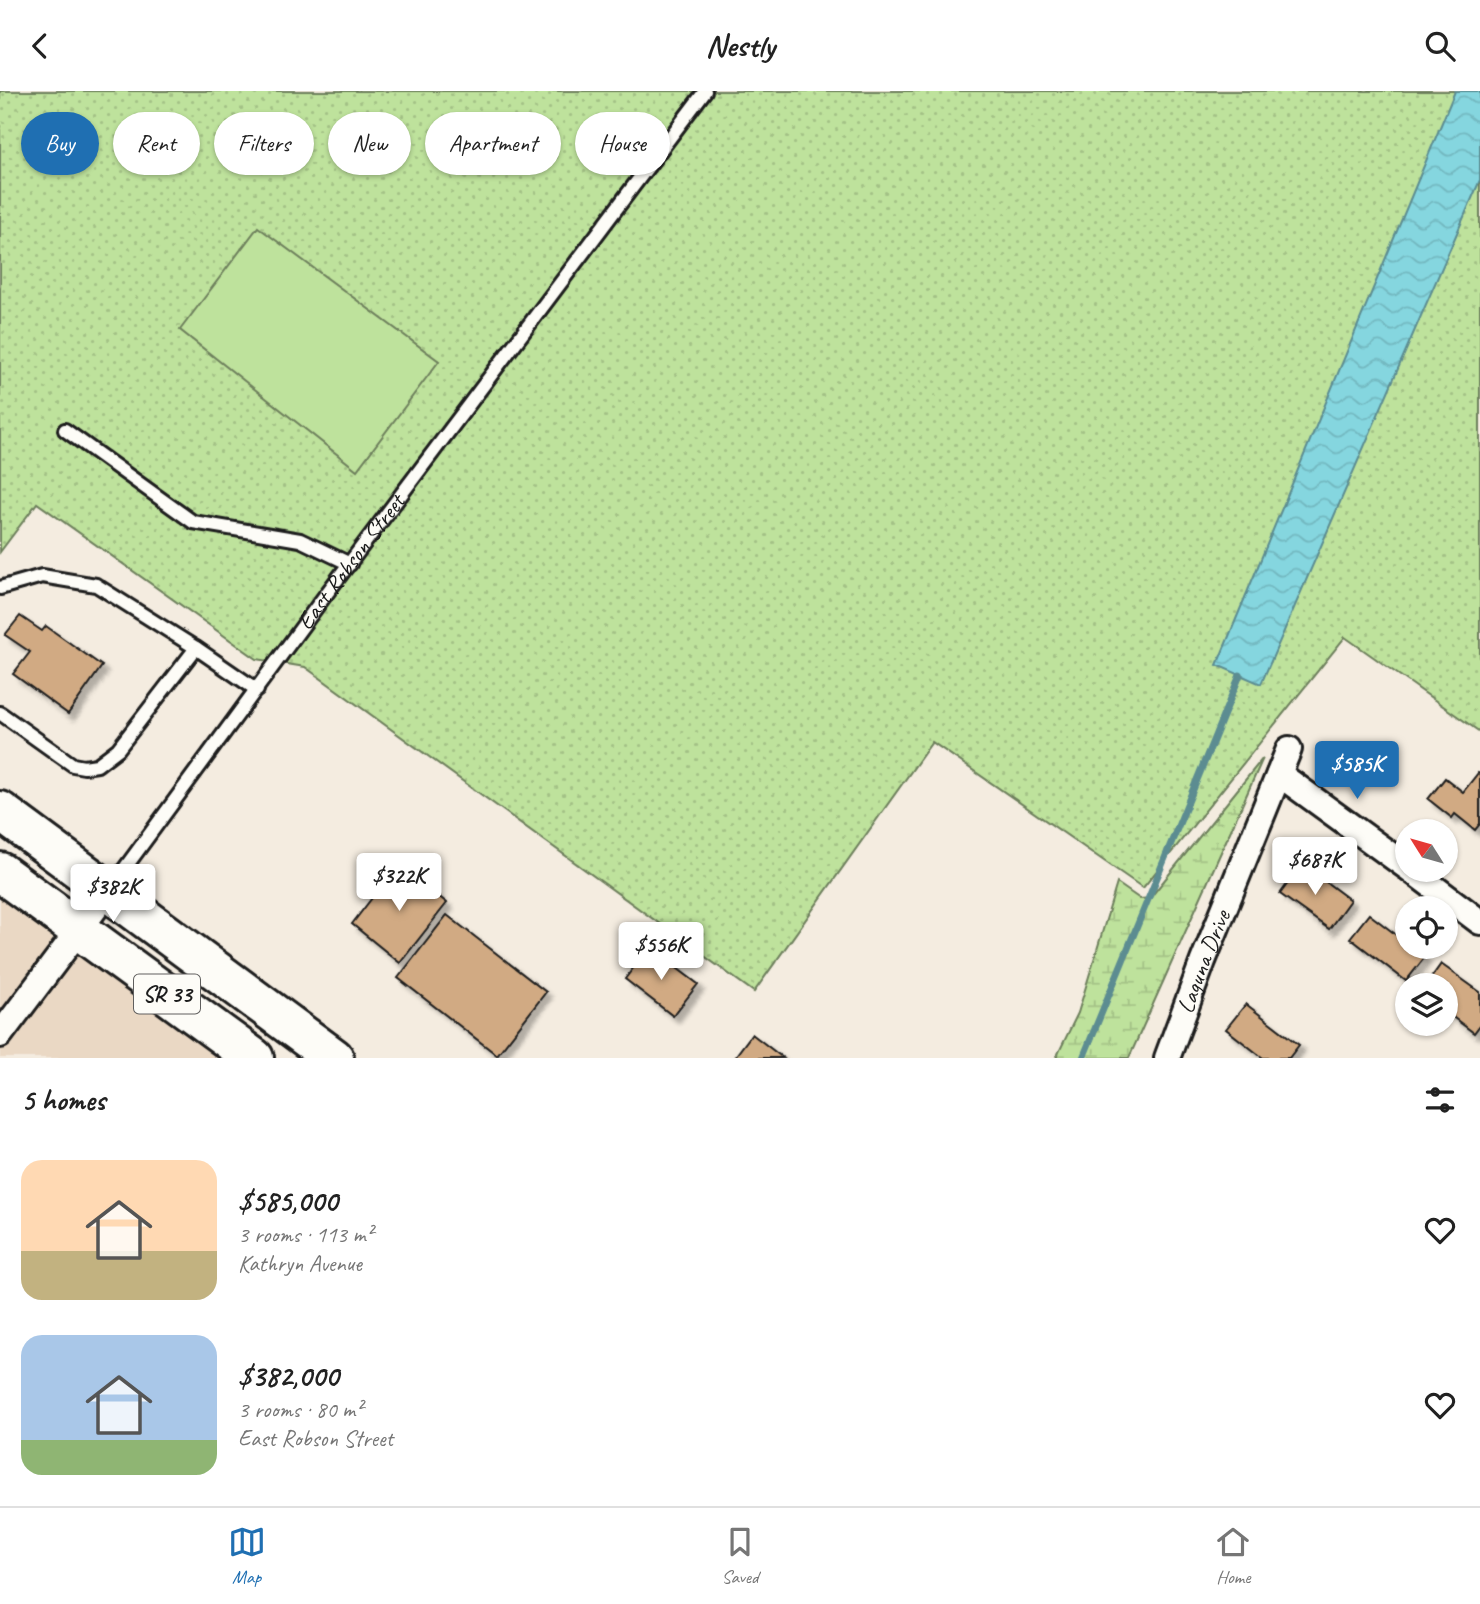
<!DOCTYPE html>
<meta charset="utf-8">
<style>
:root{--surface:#fff;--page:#f2f2f2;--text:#222;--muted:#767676;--line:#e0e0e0;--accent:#1f6fb2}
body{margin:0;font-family:Caveat,sans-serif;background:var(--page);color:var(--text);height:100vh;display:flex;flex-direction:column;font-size:26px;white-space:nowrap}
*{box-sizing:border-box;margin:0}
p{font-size:23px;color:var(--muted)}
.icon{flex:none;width:38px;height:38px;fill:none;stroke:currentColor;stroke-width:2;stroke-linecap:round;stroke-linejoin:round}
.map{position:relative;height:967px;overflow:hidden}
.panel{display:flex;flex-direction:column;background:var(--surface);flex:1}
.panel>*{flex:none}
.banner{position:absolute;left:21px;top:21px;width:700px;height:63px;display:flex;gap:14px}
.needle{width:46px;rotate:307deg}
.fabs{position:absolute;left:1395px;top:728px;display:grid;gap:14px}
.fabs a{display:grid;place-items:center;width:63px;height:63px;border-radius:50%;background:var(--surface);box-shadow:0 2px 5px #0004;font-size:35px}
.price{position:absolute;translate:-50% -60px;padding:0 16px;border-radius:7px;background:#fff;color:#222;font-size:23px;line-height:46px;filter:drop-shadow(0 2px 4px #0008)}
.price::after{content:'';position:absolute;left:50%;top:42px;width:21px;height:16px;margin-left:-10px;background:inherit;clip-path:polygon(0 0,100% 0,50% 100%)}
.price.selected{background:var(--accent);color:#fff}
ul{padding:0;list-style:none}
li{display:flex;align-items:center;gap:21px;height:175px;padding:0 21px}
li span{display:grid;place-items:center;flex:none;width:196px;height:140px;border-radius:21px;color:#555}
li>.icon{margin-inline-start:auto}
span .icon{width:84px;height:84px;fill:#fffc;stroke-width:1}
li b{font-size:30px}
h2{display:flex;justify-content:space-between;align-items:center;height:84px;padding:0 21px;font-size:30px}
.chip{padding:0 24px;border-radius:32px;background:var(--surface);box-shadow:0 2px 5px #0004;font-size:24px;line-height:63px}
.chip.selected{background:var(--accent);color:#fff}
header{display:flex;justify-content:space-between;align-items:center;height:91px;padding:0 21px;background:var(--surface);font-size:32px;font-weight:700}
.tab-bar{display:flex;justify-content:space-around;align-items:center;height:98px;border-top:2px solid var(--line);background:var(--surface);font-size:19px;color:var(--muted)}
.tab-bar a{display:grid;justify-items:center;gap:4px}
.tab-bar .selected{color:var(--accent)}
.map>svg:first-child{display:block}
.built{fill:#ead8c4}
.wetland{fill:url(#wetland-marsh);stroke:#6d7f5c;stroke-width:2}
.park{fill:url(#park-dots);stroke:#6d7f5c;stroke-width:2}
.garden{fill:#bee29c;stroke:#6d7f5c;stroke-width:2}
.water{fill:url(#water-waves);stroke:#5b8c91;stroke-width:2}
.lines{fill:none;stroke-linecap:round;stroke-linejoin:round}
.stream{stroke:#5b8c91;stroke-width:7}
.building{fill:#d1aa83;stroke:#1c1c1c;stroke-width:2;filter:url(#shadow)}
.lane-casing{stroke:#1c1c1c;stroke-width:18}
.street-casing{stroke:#1c1c1c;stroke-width:30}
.primary-casing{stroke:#1c1c1c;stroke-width:44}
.lane{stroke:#fdfcf7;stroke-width:12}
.street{stroke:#fdfcf7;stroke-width:24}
.primary{stroke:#fdfcf7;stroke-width:38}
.labels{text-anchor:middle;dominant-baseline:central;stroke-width:5;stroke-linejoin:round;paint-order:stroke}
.shield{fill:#fdfcf7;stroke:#605f5e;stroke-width:2}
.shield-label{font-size:23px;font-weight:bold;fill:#1c1c1c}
.street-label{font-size:24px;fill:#1c1c1c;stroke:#fdfcf7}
</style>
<header><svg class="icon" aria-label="back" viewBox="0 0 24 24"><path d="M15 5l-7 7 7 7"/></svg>Nestly<svg class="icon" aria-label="search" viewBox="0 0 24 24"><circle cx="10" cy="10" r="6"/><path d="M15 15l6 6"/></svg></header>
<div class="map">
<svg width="1480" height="967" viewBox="0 0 1480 967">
<defs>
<pattern id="wetland-marsh" width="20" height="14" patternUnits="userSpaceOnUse" patternTransform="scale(1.75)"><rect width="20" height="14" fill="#bee29c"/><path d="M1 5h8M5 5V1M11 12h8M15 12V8" fill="none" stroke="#a3c186"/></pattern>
<pattern id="park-dots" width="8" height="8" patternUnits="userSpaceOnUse" patternTransform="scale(1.75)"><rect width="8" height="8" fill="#bee29c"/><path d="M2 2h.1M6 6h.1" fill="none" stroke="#a3c186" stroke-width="1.8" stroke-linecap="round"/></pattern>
<pattern id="water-waves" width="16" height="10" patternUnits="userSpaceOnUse" patternTransform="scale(1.75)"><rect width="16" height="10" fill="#85d6df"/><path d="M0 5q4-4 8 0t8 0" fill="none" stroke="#72b7bf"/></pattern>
<filter id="shadow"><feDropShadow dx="6" dy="6" stdDeviation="2" flood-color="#0004"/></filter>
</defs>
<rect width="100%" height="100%" fill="#f4ece0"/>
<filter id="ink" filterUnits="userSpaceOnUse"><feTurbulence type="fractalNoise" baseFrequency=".0143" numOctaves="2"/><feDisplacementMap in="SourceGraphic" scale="14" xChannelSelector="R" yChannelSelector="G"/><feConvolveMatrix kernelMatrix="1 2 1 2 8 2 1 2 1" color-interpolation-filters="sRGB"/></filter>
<g filter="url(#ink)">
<path class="built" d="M 0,797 L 232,967 L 0,967 Z"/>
<path class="wetland" d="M 1263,667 L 1129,967 L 1056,967 L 1078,922 L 1117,792 L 1140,808 L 1150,807 Z"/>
<path class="park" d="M 0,0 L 1480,0 L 1480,641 L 1345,546 L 1143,797 L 932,651 L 754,901 L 305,576 L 257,568 L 37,412 L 0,461 Z"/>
<path class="garden" d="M 258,136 L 439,270 L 357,379 L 180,239 Z"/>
<path class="water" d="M 1455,0 L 1480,0 L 1480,89 L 1261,593 L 1217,574 Z"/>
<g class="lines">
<path class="stream" d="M 1083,967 L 1240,584"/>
</g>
<path class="building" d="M 20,525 L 42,540 L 46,535 L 102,575 L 68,623 L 13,583 L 30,561 L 5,544 Z
M 1478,682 L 1480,683 L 1480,733 L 1475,739 L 1455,723 L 1452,727 L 1428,708 L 1445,687 L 1463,701 Z
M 398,773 L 447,812 L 400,872 L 352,833 Z
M 1302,773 L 1350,809 L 1329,838 L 1280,803 Z
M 1369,823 L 1407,852 L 1407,856 L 1412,856 L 1425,866 L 1406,890 L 1350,847 Z
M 447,824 L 546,901 L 497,964 L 398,887 Z
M 649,856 L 698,893 L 673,925 L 625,888 Z
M 1441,873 L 1480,901 L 1480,934 L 1474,942 L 1446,921 L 1446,894 L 1426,894 Z
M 1246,913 L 1299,954 L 1289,967 L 1263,967 L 1226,938 Z
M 752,943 L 783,967 L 734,967 Z"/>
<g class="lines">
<g class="lane-casing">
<g id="lane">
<path d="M 65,339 L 193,431 L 300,449 L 350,473"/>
<path d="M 0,497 L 42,485 L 96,494 L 196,557"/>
<path d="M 0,622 L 73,674 L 84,676 L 97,674 L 118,658 L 196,557 L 257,599"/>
<path id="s1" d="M 111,796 L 318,514 L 705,0"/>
</g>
</g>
<g class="street-casing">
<g id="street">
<path d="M 1279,683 L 1407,776"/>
<path d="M 1411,779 L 1480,831"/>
<path d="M 0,944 L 109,799"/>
<path id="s2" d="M 1167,967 L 1203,870 L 1289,658"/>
</g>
</g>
<g class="primary-casing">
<path id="primary" d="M 0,720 L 334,967
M 0,781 L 254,967"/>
</g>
<use href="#lane" class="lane"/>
<use href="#street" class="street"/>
<use href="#primary" class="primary"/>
</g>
</g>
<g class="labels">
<rect class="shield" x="134" y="883.5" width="66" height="39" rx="5"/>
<g class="shield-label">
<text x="167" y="903">SR 33</text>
</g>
<g class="street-label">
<text stroke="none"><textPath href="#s1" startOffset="404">East Robson Street</textPath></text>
<text stroke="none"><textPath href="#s2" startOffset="103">Laguna Drive</textPath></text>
</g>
</g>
</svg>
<div class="fabs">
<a><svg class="needle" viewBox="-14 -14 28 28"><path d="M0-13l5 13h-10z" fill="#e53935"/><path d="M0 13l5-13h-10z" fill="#767676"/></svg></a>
<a><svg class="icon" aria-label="locate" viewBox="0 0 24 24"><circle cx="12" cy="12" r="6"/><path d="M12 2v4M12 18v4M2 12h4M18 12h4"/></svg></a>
<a><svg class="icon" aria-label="layers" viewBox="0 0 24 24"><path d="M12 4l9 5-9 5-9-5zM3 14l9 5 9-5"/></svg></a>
</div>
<b class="price selected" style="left:1357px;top:710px">$585K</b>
<b class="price" style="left:1315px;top:806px">$687K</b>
<b class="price" style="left:399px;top:822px">$322K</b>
<b class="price" style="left:113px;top:833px">$382K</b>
<b class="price" style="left:661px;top:891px">$556K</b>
<div class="banner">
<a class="chip selected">Buy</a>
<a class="chip">Rent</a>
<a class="chip">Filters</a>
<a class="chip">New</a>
<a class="chip">Apartment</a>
<a class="chip">House</a>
</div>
</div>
<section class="panel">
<h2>5 homes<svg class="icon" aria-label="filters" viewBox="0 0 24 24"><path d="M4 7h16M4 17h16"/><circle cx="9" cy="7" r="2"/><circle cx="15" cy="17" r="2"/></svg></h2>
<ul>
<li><span style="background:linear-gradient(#ffd9b3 65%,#c2b280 0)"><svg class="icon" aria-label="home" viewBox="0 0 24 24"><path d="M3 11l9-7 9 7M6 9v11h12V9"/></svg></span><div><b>$585,000</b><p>3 rooms · 113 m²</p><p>Kathryn Avenue</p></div><svg class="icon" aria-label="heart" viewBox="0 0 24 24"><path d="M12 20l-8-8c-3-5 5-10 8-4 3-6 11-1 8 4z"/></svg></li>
<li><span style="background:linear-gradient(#a9c7e8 75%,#8fb573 0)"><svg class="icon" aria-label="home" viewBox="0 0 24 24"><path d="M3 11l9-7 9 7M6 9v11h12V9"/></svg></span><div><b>$382,000</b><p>3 rooms · 80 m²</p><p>East Robson Street</p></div><svg class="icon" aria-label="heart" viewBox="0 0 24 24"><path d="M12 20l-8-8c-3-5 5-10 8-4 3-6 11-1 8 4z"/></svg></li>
</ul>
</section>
<nav class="tab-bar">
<a class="selected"><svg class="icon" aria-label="map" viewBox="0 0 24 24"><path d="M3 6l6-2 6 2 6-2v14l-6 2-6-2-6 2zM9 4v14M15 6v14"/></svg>Map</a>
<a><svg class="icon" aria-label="saved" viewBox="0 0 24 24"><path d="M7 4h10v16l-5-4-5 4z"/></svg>Saved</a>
<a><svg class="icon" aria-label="home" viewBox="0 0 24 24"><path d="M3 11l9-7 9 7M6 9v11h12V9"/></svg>Home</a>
</nav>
